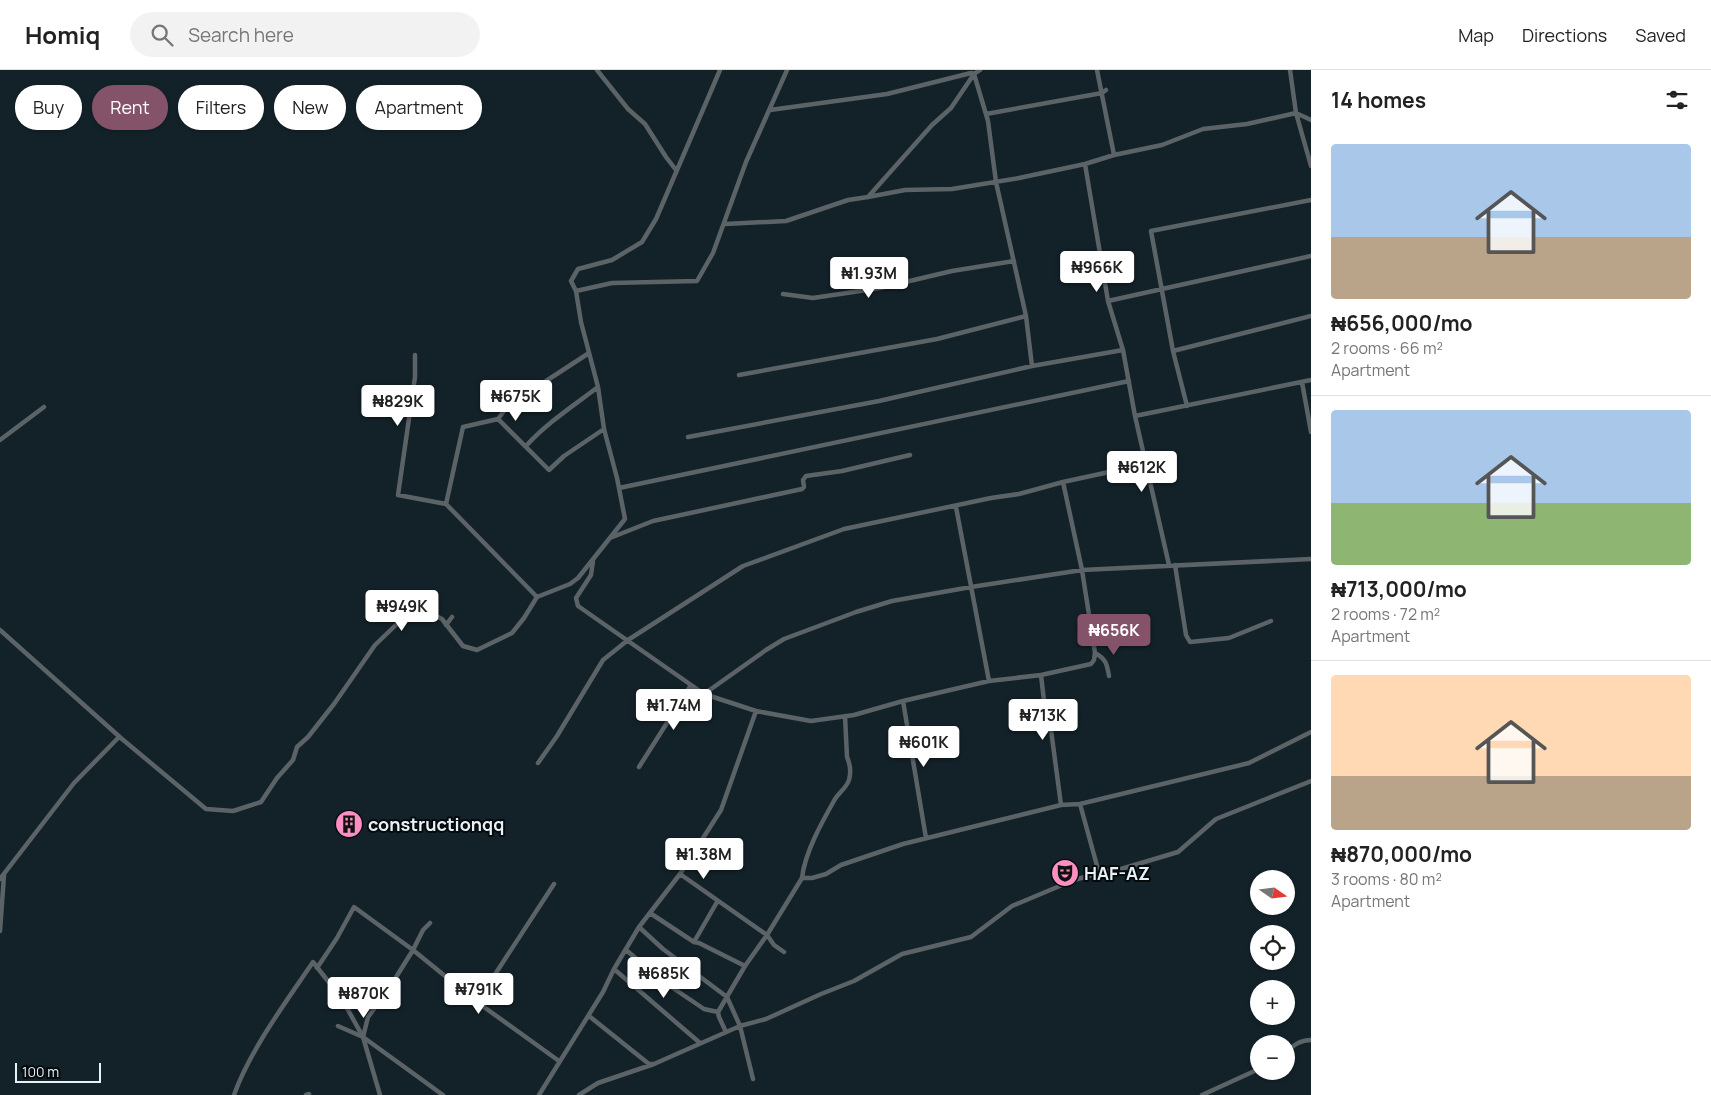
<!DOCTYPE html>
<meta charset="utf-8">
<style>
:root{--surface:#fff;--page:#f2f2f2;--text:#222;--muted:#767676;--line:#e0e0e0;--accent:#84536a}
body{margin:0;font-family:Manrope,sans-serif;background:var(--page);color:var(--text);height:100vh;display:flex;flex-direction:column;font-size:19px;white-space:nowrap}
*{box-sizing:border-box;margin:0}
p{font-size:16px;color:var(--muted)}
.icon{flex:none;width:28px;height:28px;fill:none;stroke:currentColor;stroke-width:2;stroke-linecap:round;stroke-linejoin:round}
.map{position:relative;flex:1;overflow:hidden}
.sheet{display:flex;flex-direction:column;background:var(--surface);width:400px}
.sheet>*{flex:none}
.banner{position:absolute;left:15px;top:15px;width:475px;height:45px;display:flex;gap:10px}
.needle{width:32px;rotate:104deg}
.buttons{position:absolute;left:1250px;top:800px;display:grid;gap:10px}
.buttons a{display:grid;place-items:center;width:45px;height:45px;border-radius:50%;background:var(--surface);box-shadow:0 1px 4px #0004;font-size:25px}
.scale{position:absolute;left:15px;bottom:12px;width:86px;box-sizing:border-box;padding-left:5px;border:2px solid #e7f1f6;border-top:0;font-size:14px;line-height:18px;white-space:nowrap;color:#e7f1f6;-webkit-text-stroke:4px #050a0d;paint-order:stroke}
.price{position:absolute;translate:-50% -42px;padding:0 11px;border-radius:5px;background:#fff;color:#222;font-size:16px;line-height:32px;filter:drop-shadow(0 1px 2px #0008)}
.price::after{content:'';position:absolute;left:50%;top:30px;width:15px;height:11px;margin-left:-8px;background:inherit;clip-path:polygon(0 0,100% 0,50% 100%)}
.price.current{background:var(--accent);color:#fff}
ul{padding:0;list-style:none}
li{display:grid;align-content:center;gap:10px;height:265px;padding:0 20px}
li+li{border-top:1px solid var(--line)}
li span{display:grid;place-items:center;height:155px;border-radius:5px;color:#555}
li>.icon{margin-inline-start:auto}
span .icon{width:90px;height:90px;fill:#fffc;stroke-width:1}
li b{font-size:21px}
h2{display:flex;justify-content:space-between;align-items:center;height:60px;padding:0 20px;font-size:21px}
.tag{padding:0 18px;border-radius:22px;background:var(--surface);box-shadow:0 1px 4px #0004;font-size:18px;line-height:45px}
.tag.current{background:var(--accent);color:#fff}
header{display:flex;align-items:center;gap:30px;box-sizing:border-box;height:70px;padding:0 25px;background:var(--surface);border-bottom:1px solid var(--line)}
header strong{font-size:24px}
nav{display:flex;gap:28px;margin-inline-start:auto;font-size:18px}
.search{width:350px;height:45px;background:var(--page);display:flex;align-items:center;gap:12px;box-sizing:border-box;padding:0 18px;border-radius:28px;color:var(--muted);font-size:19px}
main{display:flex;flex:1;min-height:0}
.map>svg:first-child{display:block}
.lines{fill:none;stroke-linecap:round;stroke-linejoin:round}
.street{stroke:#5c6367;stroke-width:4.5}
.labels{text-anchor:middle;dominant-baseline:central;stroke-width:4;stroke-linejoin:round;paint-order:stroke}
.poi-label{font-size:18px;font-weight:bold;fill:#e7f1f6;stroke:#050a0d;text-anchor:start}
</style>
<header>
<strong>Homiq</strong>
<div class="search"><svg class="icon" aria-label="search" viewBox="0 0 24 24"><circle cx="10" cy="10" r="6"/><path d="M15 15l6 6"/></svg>Search here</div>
<nav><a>Map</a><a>Directions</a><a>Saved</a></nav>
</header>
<main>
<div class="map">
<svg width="1311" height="1025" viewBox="0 0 1311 1025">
<rect width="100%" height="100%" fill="#132229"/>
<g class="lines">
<path class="street" d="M 597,0 L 628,39 L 645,54 L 666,87 L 676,100
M 1097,0 L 1114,85
M 1290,0 L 1296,43 L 1311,96
M 770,40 L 887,24 L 971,3 L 974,4 L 988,51 L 996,112 L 1026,246 L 1032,296
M 986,44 L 1102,23 L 1106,20
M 1085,94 L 1108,231 L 1123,280 L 1135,346 L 1169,495
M 868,127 L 932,55 L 951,38 L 974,4 L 980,0
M 725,154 L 786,151 L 848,130 L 868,127 L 905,120 L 952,119 L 1019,108 L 1085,94 L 1114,85 L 1162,75 L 1203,59 L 1247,54 L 1296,43 L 1311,50
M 576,221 L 612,213 L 697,211 L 713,183 L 746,92 L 787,0
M 783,224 L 813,228 L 880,218 L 952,201 L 1014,191
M 1108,231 L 1311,186
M 1173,281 L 1311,246
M 589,283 L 543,313 L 524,330 L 507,337 L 498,349 L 549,400 L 564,386 L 604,359
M 415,285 L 415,307 L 398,425 L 446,434 L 537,527
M 739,305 L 937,269 L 1026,246
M 1302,312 L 1311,362
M 1187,336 L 1173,281 L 1151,161 L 1311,130
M 1135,346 L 1311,310
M 688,367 L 879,331 L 1032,296 L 1123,280
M 0,370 L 44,337
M 526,376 C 547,353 573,336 598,317
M 1063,412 L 1146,394
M 619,418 L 1129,311
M 446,434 L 463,357 L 498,349
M 956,437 L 989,611
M 610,468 L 653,451 L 802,419 L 804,417 L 803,410 L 806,406 L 842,401 L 910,385
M 593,491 L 591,505 L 576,528 L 578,536 L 704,624 L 766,580 L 784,569 L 856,542 L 892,531 L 971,517 L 1082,500 L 1311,489
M 1175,495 L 1186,565 L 1190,572 L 1229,568 L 1271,551
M 446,555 L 452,547
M 0,560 L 122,669 L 206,739 L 233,741 L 261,732 L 277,708 L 293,690 L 297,677 L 308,667 L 334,634 L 375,575 L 400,551 L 410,533 L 442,549 L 463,576 L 477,580 L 512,563 L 524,548 L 537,527 L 570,514 L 578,508 L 625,449 L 617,408 L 604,359 L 598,317 L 581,252 L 576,221 L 571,211 L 578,199 L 612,190 L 642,172 L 656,149 L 720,0
M 1095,583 C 1106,589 1107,594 1109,606
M 1041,605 L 1044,631 L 1050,652 L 1061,735
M 903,631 L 926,768
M 538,693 L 557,666 L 603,590 L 628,570 L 743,496 L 844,459 L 991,428 L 1019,424 L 1063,412 L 1082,500 L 1095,583 L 1094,590 L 1091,594 L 1041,605 L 989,611 L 903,631 L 854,645 L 811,651 L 756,641 L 704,624
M 639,697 L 691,615
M 1080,734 L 1099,803
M 680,804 L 767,865 L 774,875 L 784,882
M 802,808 L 812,808 L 826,804 L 841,795 L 903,774 L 1061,735 L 1080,734 L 1249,693 L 1311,662
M 0,809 L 74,713 L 119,667
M 650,843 L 694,872 L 699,873 L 745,896
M 639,857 L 663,879 L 727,927 L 740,956 L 753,1009
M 0,861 L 4,805
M 694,872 L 717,832
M 626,880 L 667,914 L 704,939 L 718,942 L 719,947 L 726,962
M 317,898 L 337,868 L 354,837 L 413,880 L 477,932 L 559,991
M 614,899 L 700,973
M 477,932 L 554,814
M 718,942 L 745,896 L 767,865 L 802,808 C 805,782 822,752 835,729 C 839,723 847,717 849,710 C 851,703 850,694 847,687 L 845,646
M 589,946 L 649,994 L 653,994
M 338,956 L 363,967 L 443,1025
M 363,967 L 368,947 L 388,920 L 413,880 L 423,860 L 430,853
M 1286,982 C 1294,975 1300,970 1311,970
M 234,1025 C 250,980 286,932 313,892 L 342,929 L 363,967 L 380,1025
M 306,1025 L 309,1024
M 539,1025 L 603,922 L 614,899 L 639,857 L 680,804 L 721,740 L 756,641
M 579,1025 L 598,1013 L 654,994 L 740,956 L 766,949 L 821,924 L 854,911 L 902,884 L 971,867 L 1012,836 L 1074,810 L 1099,803 L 1121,799 L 1178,782 L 1216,749 L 1311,711
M 1202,1025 L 1259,999"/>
</g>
<defs>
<g id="building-disc" transform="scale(1.4375)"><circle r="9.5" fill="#fc8fc1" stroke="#050a0d"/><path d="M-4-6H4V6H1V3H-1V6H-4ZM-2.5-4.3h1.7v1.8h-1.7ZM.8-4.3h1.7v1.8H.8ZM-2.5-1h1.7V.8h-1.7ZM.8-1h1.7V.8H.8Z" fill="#111"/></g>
<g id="theatre-disc" transform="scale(1.4375)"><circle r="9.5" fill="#fc8fc1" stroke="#050a0d"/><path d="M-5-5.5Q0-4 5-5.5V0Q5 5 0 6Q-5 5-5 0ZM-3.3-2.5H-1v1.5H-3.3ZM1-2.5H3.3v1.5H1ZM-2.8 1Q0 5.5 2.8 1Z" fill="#111"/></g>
</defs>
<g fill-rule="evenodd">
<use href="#building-disc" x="349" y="754"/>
<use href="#theatre-disc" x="1065" y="803"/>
</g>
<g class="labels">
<g class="poi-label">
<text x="368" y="754">constructionqq</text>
<text x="1084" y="803">HAF-AZ</text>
</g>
</g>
</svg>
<div class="buttons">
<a><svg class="needle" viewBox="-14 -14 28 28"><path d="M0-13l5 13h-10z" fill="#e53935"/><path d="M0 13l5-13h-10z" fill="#767676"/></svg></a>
<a><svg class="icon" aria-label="locate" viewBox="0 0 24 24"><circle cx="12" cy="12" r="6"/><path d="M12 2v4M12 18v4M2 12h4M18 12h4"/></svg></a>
<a>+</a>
<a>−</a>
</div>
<div class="scale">100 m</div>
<b class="price" style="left:1097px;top:223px">₦966K</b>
<b class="price" style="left:869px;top:229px">₦1.93M</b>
<b class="price" style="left:516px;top:352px">₦675K</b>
<b class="price" style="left:398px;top:357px">₦829K</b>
<b class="price" style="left:1142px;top:423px">₦612K</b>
<b class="price" style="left:402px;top:562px">₦949K</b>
<b class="price current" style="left:1114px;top:586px">₦656K</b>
<b class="price" style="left:674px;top:661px">₦1.74M</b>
<b class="price" style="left:1043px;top:671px">₦713K</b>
<b class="price" style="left:924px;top:698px">₦601K</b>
<b class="price" style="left:704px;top:810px">₦1.38M</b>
<b class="price" style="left:664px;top:929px">₦685K</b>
<b class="price" style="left:479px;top:945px">₦791K</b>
<b class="price" style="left:364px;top:949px">₦870K</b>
<div class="banner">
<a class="tag">Buy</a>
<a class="tag current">Rent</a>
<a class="tag">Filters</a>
<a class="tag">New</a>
<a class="tag">Apartment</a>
</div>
</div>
<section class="sheet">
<h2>14 homes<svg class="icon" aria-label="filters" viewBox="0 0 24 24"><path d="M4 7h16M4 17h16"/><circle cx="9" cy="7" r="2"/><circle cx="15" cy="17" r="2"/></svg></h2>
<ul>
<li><span style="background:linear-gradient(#a9c7e8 60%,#b9a48a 0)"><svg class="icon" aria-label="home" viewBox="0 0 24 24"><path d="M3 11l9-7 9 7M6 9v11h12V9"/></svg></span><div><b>₦656,000/mo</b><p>2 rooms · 66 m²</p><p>Apartment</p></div></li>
<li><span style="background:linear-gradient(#a9c7e8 60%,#8fb573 0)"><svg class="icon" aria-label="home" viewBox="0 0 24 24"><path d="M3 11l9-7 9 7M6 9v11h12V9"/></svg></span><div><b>₦713,000/mo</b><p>2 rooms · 72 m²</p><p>Apartment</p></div></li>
<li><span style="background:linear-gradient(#ffd9b3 65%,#b9a48a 0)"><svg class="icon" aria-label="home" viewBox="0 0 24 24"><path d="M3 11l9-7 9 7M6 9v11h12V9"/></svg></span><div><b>₦870,000/mo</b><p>3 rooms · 80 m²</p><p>Apartment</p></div></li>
</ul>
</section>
</main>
